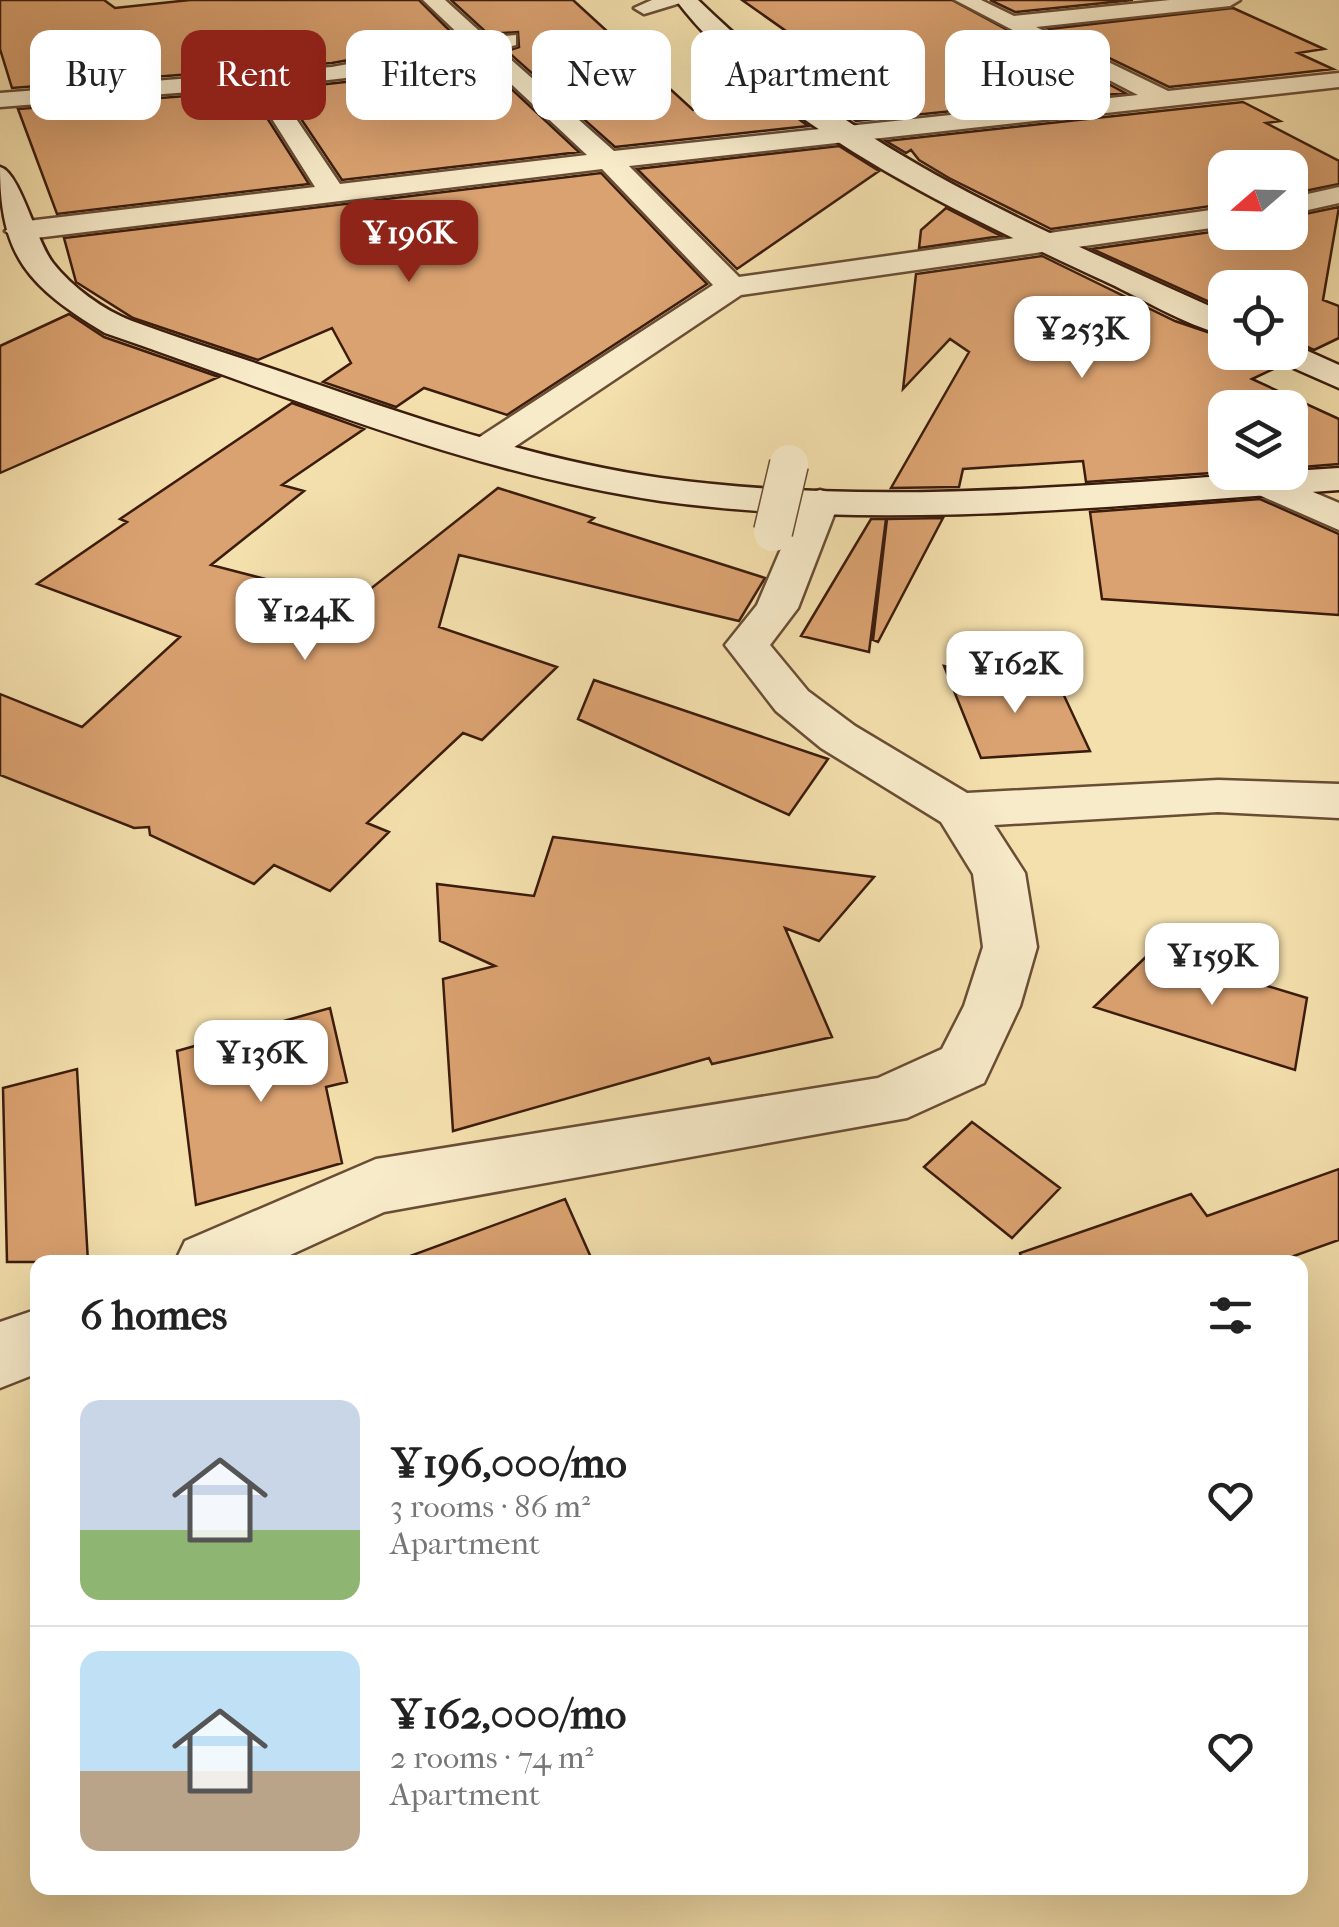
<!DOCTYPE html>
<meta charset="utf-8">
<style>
:root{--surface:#fff;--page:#f6f6f6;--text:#222;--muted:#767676;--line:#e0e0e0;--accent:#8f2418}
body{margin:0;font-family:"IM FELL French Canon",serif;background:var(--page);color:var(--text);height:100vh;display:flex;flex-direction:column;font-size:38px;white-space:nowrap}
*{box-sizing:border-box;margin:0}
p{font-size:32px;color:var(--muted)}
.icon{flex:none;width:55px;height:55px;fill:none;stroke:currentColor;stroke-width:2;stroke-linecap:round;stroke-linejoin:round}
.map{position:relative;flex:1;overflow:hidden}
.sheet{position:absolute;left:30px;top:1255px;width:1278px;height:640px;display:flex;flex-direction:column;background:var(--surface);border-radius:20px;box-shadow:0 10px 40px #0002}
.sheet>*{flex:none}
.banner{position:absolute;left:30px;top:30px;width:1280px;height:90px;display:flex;gap:20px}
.needle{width:65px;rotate:250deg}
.buttons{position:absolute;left:1208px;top:150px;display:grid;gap:20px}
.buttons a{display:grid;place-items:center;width:100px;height:100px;border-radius:20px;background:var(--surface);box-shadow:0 10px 40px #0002;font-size:50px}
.price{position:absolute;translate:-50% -85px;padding:0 22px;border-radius:20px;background:#fff;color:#222;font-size:32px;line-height:65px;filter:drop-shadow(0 2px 5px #0008)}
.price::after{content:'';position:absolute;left:50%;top:60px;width:30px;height:22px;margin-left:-15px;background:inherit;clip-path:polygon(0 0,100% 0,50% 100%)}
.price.active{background:var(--accent);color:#fff}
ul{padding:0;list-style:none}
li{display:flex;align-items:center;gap:30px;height:250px;padding:0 50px}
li+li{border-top:2px solid var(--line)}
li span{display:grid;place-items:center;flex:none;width:280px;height:200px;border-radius:20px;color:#555}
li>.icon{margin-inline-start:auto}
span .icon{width:120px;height:120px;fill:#fffc;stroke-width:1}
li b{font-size:42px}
h2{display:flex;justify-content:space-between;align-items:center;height:120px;padding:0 50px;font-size:42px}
.tag{padding:0 35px;border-radius:20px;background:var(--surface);box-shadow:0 10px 40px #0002;font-size:35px;line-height:90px}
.tag.active{background:var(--accent);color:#fff}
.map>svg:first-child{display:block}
.building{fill:#dba271;stroke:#3b1c0d;stroke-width:2.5}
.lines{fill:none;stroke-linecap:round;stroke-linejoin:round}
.street-casing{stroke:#694d35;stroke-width:5}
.secondary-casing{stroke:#3b1c0d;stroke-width:5}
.street{fill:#f8ebca;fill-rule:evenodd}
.secondary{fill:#f8ebca;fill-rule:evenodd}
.street-bridge-casing{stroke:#694d35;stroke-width:41;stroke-linecap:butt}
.street-bridge{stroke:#f8ebca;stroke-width:38}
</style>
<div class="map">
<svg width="1339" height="1927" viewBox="0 0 1339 1927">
<rect width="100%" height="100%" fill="#f4e0ad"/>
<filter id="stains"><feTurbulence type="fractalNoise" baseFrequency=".002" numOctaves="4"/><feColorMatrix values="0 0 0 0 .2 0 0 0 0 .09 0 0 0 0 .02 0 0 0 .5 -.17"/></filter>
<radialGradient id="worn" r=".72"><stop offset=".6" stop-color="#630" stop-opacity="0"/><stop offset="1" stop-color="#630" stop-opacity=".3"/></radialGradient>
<path class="building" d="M 0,0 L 104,0 L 115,8 L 190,0 L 419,0 L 459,40 L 332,63 L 12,88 L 0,49 Z
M 451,0 L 573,0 L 693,110 L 772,99 L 808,126 L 615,147 L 507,51 L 519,47 L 518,32 L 488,34 Z
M 742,0 L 952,0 L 1125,93 L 856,121 L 815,93 L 864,86 Z
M 990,0 L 1133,0 L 1015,12 Z
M 1233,8 L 1324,49 L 1298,53 L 1333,69 L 1169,87 L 1049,29 Z
M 477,57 L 579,152 L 342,180 L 281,89 L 391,77 Z
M 250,91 L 309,184 L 57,214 L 18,109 Z
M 1243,102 L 1280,121 L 1266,123 L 1339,161 L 1339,184 L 1290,194 L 1290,168 L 1225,168 L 1225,204 L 1051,229 L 949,178 L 919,160 L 911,150 L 906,153 L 886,141 Z
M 839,146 L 879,171 L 737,269 L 637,169 Z
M 601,173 L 707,284 L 507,415 L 424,388 L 396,407 L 323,382 L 351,363 L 332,328 L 258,360 L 133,318 L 76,282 L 64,238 Z
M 1339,207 L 1323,300 L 1339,306 L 1339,338 L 1314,350 L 1290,339 L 1290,288 L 1225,288 L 1225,309 L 1092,249 L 1225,230 L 1290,232 L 1290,217 Z
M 946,208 L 985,228 L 1001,236 L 919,248 L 921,230 Z
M 1042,256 L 1175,321 L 1225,338 L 1225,352 L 1266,352 L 1280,366 L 1252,379 L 1339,419 L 1339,464 L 1290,468 L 1290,408 L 1225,408 L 1225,472 L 1086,482 L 1083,461 L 963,469 L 959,487 L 891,488 L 969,352 L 950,339 L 903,389 L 916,274 Z
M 69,314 L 104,337 L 219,377 L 0,473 L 0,346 Z
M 292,403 L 364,429 L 282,485 L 304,491 L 211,565 L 354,602 L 498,488 L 594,518 L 589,522 L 765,578 L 739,621 L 459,555 L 439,627 L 557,667 L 482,740 L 463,733 L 367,823 L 389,832 L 330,891 L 274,865 L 254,884 L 150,835 L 149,827 L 134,828 L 0,775 L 0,694 L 82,727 L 180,637 L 37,584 L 127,522 L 120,519 Z
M 1260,499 L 1339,534 L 1339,615 L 1102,599 L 1090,512 Z
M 943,518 L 878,642 L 873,640 L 887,519 Z
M 871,519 L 886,519 L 869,652 L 801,636 Z
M 944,666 L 1060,687 L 1090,751 L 981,758 Z
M 594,680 L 745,731 L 828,759 L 789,815 L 578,719 Z
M 553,837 L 874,877 L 819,941 L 785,928 L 832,1037 L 712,1064 L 709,1058 L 453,1131 L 443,979 L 495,966 L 440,941 L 437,884 L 534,896 Z
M 1152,951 L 1307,998 L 1295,1070 L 1094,1007 Z
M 330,1008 L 347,1082 L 326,1087 L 342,1163 L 196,1205 L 177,1051 Z
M 77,1069 L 88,1262 L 7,1262 L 3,1088 Z
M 972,1122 L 1060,1188 L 1012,1238 L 924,1167 Z
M 1339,1169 L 1339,1240 L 1277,1262 L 1022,1262 L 1020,1253 L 1191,1194 L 1207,1216 Z
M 565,1199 L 593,1262 L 411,1262 L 410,1256 Z"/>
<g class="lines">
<g class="street-casing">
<path id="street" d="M 423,0 L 445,0 L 487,38 L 516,35 L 516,45 L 499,49 L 614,151 L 1138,95 L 955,0 L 981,0 L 1014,16 L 1170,0 L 1240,0 L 1230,6 L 1036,27 L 1168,91 L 1339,73 L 1339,87 L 629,166 L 739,277 L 1225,208 L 1225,226 L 741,295 L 498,458 L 472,458 L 467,450 L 472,442 L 713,285 L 602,169 L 19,240 L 5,231 L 19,222 L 315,187 L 252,87 L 0,107 L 0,93 L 332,67 L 467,42 ZM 478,53 L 587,155 L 340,184 L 274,86 L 391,73 Z
M 690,0 L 644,14 L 634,8 L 652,0 Z
M 1339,187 L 1339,203 L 1290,214 L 1290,198 Z
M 1266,472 L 1339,503 L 1339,530 L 1250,491 L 1244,483 L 1250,475 Z
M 820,490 L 834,494 L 839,502 L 798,608 L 770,645 L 808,691 L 855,726 L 967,793 L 1218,780 L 1339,784 L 1339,818 L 1218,812 L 994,825 L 1025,873 L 1037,947 L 1020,1006 L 984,1083 L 907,1118 L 384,1212 L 275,1262 L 175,1262 L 185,1241 L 376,1159 L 878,1078 L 942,1049 L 964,1006 L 983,947 L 973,874 L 941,822 L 821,748 L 776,711 L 725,645 L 757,605 L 801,502 L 806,494 Z
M 38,1309 L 38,1373 L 0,1388 L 0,1322 Z"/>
</g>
<g class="secondary-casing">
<path id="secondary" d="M 676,0 L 698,0 C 857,155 1027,223 1225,313 L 1225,335 C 1182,324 1140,297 1100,279 C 956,212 774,128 676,0 Z
M 0,167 C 20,172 36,242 53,263 C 72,287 103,310 132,321 C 186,341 242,358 296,377 C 415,418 536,460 661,478 C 885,509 1117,482 1339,468 L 1339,490 C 1114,505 886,532 661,501 C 469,473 287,395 105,333 C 29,287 0,257 0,167 Z
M 1290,343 L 1339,365 L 1339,388 L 1273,359 L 1269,352 L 1290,352 Z"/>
</g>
<use href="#street" class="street"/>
<use href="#secondary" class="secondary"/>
<g class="street-bridge-casing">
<path id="street-bridge" d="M 773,532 L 789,464"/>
</g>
<use href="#street-bridge" class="street-bridge"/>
</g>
<rect width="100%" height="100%" filter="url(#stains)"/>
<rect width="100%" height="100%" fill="url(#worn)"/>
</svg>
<div class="buttons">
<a><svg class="needle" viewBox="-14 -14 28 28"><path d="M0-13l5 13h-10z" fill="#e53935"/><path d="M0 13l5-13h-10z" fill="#767676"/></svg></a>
<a><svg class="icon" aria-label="locate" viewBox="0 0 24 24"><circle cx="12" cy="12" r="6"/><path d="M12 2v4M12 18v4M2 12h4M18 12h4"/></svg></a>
<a><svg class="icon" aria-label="layers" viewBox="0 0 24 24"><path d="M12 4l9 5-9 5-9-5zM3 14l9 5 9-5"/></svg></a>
</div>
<b class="price active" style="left:409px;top:285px">¥196K</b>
<b class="price" style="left:1082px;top:381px">¥253K</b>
<b class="price" style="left:305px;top:663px">¥124K</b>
<b class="price" style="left:1015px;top:716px">¥162K</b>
<b class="price" style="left:1212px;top:1008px">¥159K</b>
<b class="price" style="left:261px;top:1105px">¥136K</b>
<div class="banner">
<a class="tag">Buy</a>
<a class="tag active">Rent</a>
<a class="tag">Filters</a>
<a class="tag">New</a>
<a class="tag">Apartment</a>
<a class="tag">House</a>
</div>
<section class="sheet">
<h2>6 homes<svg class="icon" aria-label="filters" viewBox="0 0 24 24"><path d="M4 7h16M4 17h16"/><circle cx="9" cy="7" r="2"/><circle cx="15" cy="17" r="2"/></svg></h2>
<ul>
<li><span style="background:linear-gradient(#c9d6e8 65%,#8fb573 0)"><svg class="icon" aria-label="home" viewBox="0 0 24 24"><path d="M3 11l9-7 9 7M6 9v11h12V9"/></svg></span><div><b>¥196,000/mo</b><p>3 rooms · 86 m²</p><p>Apartment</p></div><svg class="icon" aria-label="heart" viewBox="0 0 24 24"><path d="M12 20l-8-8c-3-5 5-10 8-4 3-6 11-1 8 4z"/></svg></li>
<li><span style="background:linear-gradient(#bfe0f5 60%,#b9a48a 0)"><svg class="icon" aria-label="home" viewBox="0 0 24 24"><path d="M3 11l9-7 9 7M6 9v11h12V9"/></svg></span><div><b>¥162,000/mo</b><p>2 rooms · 74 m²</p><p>Apartment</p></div><svg class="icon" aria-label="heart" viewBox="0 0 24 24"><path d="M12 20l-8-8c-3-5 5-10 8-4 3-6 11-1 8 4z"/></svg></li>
</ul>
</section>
</div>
